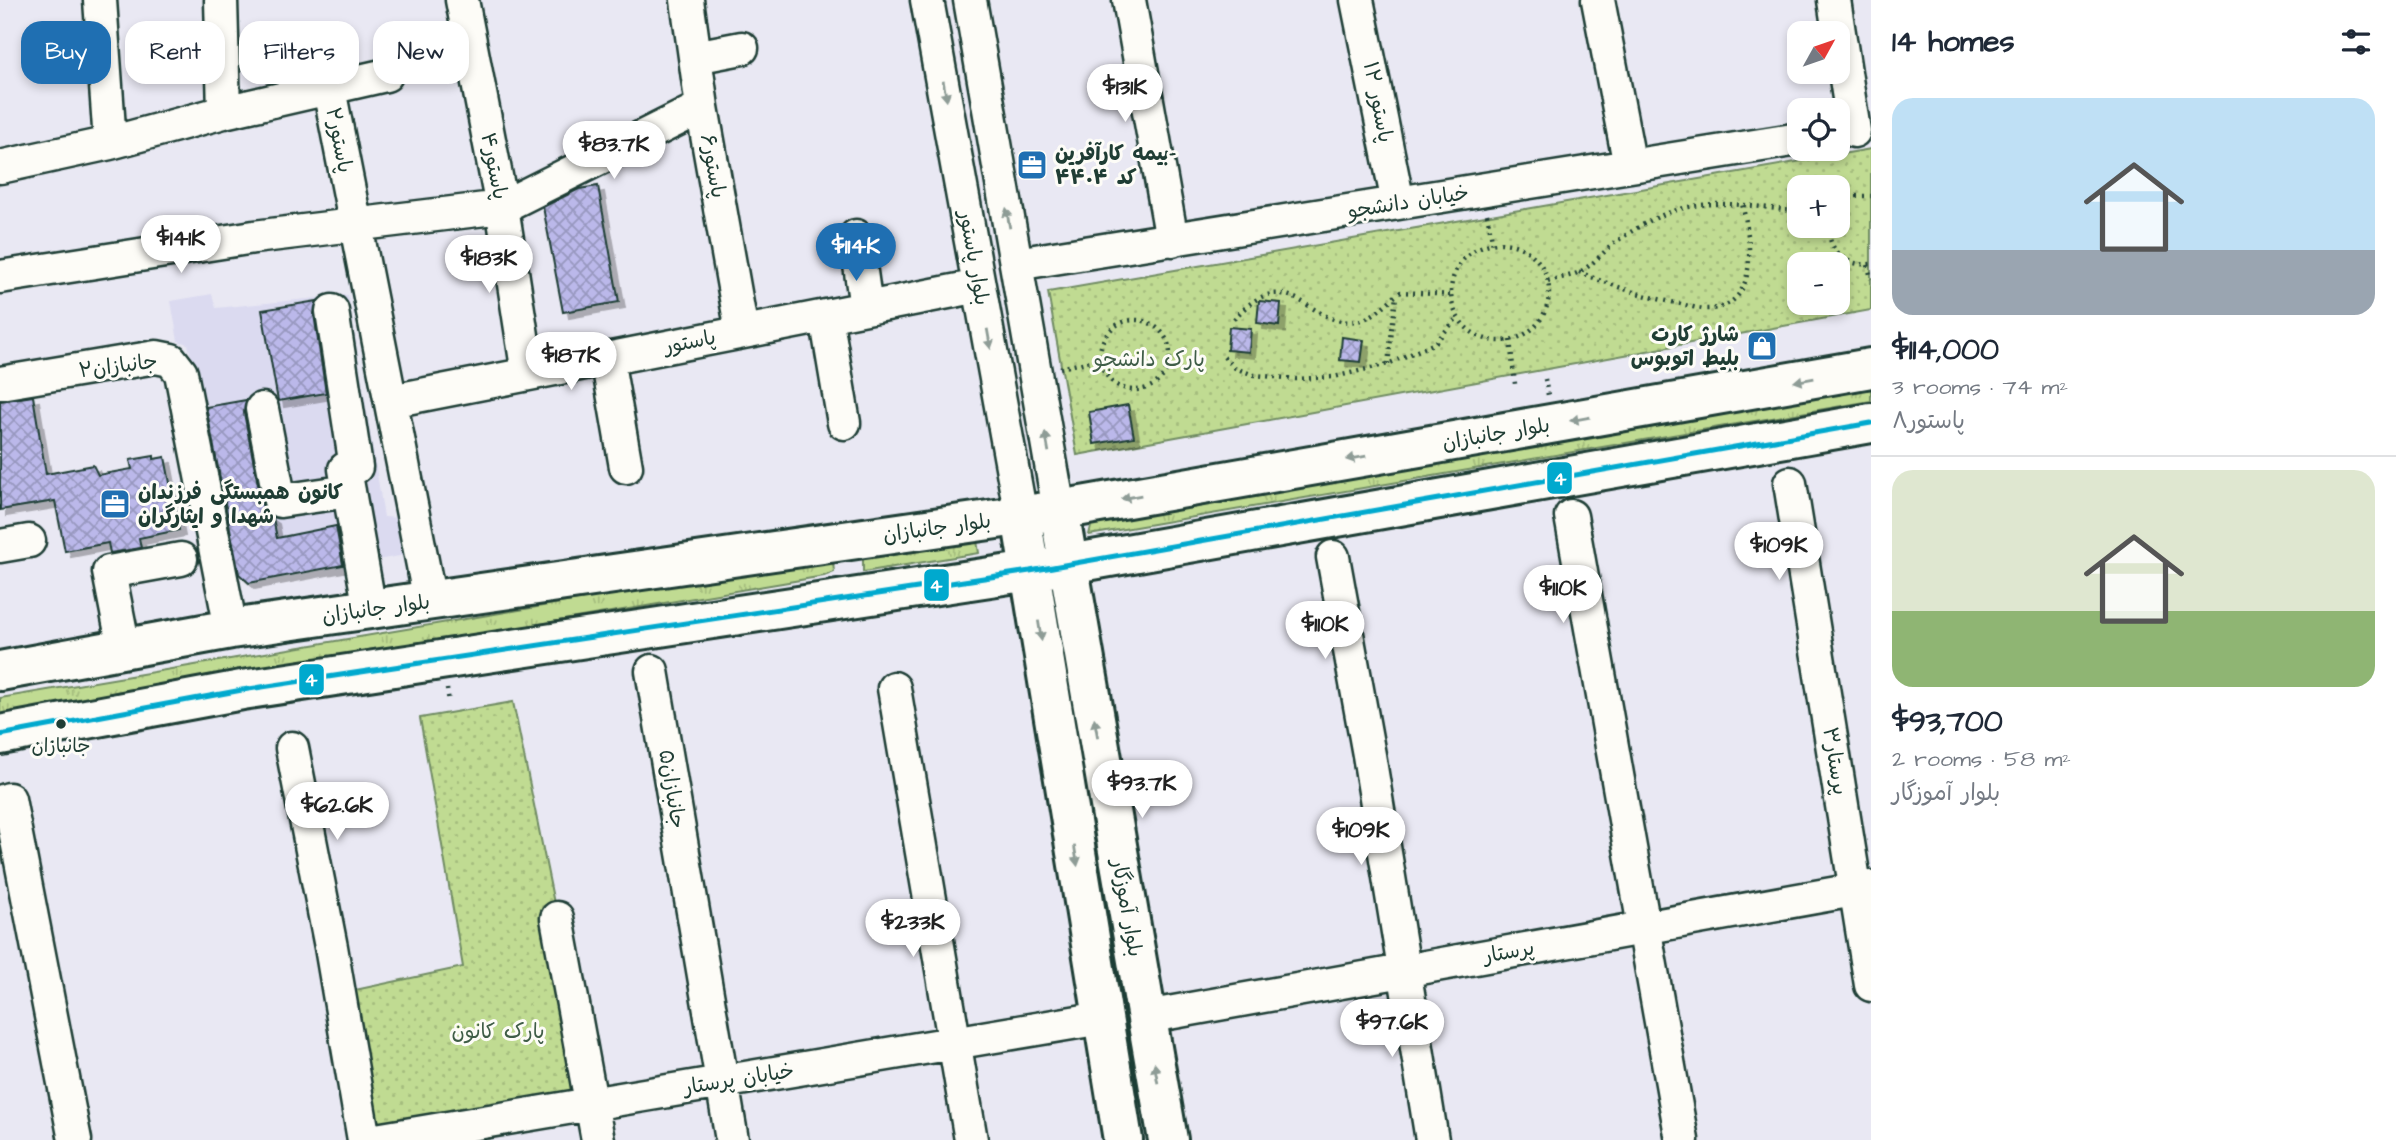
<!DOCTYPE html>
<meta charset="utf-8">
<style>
:root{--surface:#fff;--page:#f2f2f3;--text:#1f2937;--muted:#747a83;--line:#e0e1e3;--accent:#1f6fb2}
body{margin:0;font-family:"Architects Daughter","Playpen Sans Arabic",sans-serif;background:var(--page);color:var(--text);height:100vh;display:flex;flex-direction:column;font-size:26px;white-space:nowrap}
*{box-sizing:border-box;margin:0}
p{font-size:23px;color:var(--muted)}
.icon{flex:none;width:38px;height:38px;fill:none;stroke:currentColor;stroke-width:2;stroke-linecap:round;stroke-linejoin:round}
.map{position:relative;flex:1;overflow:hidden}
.details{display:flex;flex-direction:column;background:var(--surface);width:525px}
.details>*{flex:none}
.banner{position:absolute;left:21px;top:21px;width:665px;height:63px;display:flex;gap:14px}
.needle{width:46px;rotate:50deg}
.buttons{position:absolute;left:1787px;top:21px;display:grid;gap:14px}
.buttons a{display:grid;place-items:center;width:63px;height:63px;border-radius:14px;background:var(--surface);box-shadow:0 4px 10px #0003;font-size:35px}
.price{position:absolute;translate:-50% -60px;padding:0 16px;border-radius:24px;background:#fff;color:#222;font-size:23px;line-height:46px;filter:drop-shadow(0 2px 4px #0008)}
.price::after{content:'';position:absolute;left:50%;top:42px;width:21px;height:16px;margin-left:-10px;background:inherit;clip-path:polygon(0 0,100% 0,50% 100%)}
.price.selected{background:var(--accent);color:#fff}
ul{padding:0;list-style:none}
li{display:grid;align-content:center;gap:14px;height:371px;padding:0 21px}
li+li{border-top:2px solid var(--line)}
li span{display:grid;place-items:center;height:217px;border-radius:21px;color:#555}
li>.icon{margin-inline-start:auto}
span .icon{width:126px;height:126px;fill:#fffc;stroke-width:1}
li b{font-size:30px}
h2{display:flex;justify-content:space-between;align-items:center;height:84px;padding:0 21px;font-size:30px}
.pill{padding:0 24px;border-radius:21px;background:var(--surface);box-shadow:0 4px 10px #0003;font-size:24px;line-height:63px}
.pill.selected{background:var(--accent);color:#fff}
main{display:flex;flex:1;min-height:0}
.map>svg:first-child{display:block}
.built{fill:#dbdaf0}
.grass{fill:url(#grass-tufts);stroke:#708c63;stroke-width:2}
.park{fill:url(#park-dots);stroke:#708c63;stroke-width:2;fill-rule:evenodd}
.building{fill:url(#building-cross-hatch);stroke:#1f3d34;stroke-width:2;filter:url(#shadow)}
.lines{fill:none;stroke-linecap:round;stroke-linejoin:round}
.minor-casing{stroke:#1f3d34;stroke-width:37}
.major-casing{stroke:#1f3d34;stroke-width:44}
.path{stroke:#1f3d34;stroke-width:4.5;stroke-dasharray:2 5;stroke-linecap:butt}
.minor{stroke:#fdfcf7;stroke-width:32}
.major{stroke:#fdfcf7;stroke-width:38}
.bus-1-casing{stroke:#fdfcf7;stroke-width:10}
.bus-1{stroke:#00a9ce;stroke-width:5}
.oneway{fill:#8e9c96}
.bus-dot{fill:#1f3d34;stroke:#fdfcf7;stroke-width:2.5}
.labels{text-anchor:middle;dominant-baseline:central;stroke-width:6;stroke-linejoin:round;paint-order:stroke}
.bus-label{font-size:19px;fill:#1f3d34;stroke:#fdfcf7}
.street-label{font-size:21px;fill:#1f3d34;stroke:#fdfcf7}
.poi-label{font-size:21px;font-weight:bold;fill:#1f3d34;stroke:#fdfcf7;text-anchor:start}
.park-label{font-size:21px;fill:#3f5d47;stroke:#fdfcf7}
.line-badge{stroke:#fdfcf7;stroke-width:2.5}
.badge-label{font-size:19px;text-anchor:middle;font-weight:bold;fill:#fff}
</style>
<main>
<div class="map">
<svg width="1871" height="1140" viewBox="0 0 1871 1140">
<defs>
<pattern id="grass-tufts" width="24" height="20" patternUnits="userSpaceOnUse" patternTransform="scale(1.75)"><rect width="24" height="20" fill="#c0db92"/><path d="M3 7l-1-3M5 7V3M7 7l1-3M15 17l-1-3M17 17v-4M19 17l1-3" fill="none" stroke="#a5bd7e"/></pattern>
<pattern id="park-dots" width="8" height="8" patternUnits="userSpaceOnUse" patternTransform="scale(1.75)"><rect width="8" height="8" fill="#c0db92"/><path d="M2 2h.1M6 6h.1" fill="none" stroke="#a5bd7e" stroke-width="1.8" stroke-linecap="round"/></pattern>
<pattern id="building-cross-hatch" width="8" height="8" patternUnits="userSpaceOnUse" patternTransform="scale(1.75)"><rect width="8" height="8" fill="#bbb8ea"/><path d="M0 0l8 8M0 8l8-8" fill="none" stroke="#9797be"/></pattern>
<filter id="shadow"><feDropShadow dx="6" dy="6" stdDeviation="0" flood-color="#0004"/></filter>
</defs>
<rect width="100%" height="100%" fill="#e9e8f3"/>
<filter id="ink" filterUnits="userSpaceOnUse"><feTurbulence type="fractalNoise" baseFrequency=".0143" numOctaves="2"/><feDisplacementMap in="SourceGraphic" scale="14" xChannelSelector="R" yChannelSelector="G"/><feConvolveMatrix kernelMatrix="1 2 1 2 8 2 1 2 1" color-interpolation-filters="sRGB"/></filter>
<g filter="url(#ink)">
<path class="built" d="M 212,294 L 216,308 L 348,295 L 384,517 L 399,518 L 405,555 L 249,583 L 233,569 L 204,408 L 188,344 L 178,341 L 171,301 Z"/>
<path class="grass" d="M 1871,385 L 1871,401 L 1089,535 L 1093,518 Z
M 976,535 L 979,553 L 863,572 L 863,556 Z
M 825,558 L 833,562 L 834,572 L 824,576 L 0,715 L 0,698 Z"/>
<path class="park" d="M 1871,149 L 1871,310 L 1077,455 L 1048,292 ZM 1799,187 L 1838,187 L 1838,226 L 1799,226 ZM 1799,264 L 1838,264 L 1838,303 L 1799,303 Z
M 513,702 L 557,918 L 580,1092 L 377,1124 L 355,990 L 463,967 L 420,718 Z"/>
<path class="building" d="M 598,186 L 619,302 L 563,312 L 543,207 L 579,189 Z
M 317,301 L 314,314 L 326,393 L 278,401 L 262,310 Z
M 1259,301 L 1281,303 L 1279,326 L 1257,323 Z
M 1229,327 L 1251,329 L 1249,352 L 1227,350 Z
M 1342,337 L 1364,340 L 1361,362 L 1340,360 Z
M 33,396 L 46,474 L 93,465 L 98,475 L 132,469 L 130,460 L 154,456 L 154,459 L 165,457 L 179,530 L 139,538 L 141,548 L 110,553 L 108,543 L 65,551 L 55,501 L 0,510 L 0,401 Z
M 246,400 L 244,413 L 262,505 L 266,513 L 273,518 L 277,538 L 336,526 L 343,565 L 249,583 L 239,574 L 206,407 Z
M 1128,405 L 1134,437 L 1094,444 L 1089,412 Z"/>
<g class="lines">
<g class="minor-casing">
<path id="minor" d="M 100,0 L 110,143
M 221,0 L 224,112
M 462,0 L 502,207 L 528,374
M 687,0 L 702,107 L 742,332
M 927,0 L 1021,516
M 970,0 L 1059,510
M 1129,0 L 1172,240
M 1357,0 L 1398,203
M 1598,0 L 1630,166
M 1834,0 L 1854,131
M 695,57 L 742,48
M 329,89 L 430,601
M 0,167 L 110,143 L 224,112 L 386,75
M 856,236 L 866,308
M 1016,264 L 1799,139
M 0,277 L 254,237 L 502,207 L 702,107
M 332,311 L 356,467 L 345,469 L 370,610
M 826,316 L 844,423
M 607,358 L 626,467
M 0,383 L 156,357 L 171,360 L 181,373 L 231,629
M 391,401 L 979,286
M 262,409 L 280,501 L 349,491
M 1790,483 L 1871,985
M 1571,516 L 1682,1140
M 0,546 L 29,541
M 1333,557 L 1369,755 L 1432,1140
M 124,648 L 109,572 L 181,559
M 652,671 L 732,1140
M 894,688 L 971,1140
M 292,748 L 331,947 L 364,1140
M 0,802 L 9,799 L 75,1140
M 557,918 L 598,1140
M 1146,1017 L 1871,887
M 376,1140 L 1102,1018"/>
</g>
<g class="major-casing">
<path id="major" d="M 1059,510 L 1168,1140
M 1021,516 L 1123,1140
M 0,671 L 231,629 L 1059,510 L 1871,368
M 0,735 L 242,690 L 1030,571 L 1871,423"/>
</g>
<path class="path" d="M 1838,206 L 1853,196 L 1871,196
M 1487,214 L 1493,245
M 1829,226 C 1827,251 1847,267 1871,264
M1451 292a49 49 0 1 1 98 0a49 49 0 1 1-98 0Z
M 1868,265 L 1871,279
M 1579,272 C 1613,286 1645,297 1681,304 C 1689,306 1699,309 1707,309 C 1761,308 1751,238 1742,204
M 1548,281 C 1557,278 1570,277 1579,272 C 1594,265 1606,248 1620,239 C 1686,193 1724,202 1799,212
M 1234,319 C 1291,255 1311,334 1361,320 C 1378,315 1387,301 1401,292 L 1452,295
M1100 355a35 35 0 1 1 70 0a35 35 0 1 1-70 0Z
M 1510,340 L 1515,384
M 1224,357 L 1235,368 L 1254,375 L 1296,379 L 1334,377 L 1388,364 L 1435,343 L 1458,317
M 1388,364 L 1396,296
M 1060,368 L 1100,359
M 1545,379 L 1548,395
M 447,689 L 449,702"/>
<use href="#minor" class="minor"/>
<use href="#major" class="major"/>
<g class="bus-1-casing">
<path id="bus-1" d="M 0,735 L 242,690 L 1030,571 L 1871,423"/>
</g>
<use href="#bus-1" class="bus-1"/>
</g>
<defs><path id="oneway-solid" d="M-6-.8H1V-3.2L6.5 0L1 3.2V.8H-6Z" transform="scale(1.75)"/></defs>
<g class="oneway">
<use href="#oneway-solid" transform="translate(945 91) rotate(80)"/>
<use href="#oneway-solid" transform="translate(1008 218) rotate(-100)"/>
<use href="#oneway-solid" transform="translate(989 339) rotate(80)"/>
<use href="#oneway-solid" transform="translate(1804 380) rotate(170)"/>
<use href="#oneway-solid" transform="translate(1580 419) rotate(170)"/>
<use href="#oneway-solid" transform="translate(1047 442) rotate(-100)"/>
<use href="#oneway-solid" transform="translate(1356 458) rotate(170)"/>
<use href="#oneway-solid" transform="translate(1131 497) rotate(170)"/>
<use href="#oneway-solid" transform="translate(1040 631) rotate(81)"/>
<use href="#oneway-solid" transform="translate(1096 728) rotate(-100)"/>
<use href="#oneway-solid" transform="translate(1076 856) rotate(81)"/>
<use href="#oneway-solid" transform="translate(1156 1073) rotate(-100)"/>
</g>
</g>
<defs>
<g id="office-square" transform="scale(1.575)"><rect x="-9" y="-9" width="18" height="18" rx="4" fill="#1f6fb2" stroke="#fdfcf7"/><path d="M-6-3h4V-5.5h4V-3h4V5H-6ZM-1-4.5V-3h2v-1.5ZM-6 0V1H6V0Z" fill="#fff"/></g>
<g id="shop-square" transform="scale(1.575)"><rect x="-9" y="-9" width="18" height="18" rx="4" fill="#1f6fb2" stroke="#fdfcf7"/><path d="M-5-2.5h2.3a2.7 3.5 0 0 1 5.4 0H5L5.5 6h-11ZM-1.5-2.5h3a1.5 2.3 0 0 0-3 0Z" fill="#fff"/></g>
</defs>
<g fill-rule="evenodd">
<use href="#office-square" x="1032" y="165"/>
<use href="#shop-square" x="1762" y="346"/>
<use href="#office-square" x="115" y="504"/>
</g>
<circle class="bus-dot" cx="61" cy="724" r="6"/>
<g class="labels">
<g class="bus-label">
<text x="61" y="746">جانبازان</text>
</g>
<g class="street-label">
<text transform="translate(1378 102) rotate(79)">پاستور ۱۲</text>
<text transform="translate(339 140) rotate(79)">پاستور۲</text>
<text transform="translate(494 166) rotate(79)">پاستور۴</text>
<text transform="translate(713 166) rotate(80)">پاستور۶</text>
<text transform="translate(1408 202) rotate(-9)">خیابان دانشجو</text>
<text transform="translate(974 258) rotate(80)">بلوار پاستور</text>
<text transform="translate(690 342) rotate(-11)">پاستور</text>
<text transform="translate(118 366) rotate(-7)">جانبازان۲</text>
<text transform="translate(1496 434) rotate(-10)">بلوار جانبازان</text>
<text transform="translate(937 528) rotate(-8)">بلوار جانبازان</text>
<text transform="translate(376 609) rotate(-8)">بلوار جانبازان</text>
<text transform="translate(1835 761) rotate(81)">پرستار۳</text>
<text transform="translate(672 789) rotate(81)">جانبازان۵</text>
<text transform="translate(1127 908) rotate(80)">بلوار آموزگار</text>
<text transform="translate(1509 952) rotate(-10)">پرستار</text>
<text transform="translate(739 1079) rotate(-9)">خیابان پرستار</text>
</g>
<g class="poi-label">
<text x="1055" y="153">بیمه کارآفرین-<tspan x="1055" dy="24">کد ۴۴۰۴</tspan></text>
<text x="1739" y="334" text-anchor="end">شارژ کارت<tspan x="1739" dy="24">بلیط اتوبوس</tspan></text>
<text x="138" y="492">کانون همبستگی فرزندان<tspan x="138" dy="24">شهدا و ایثارگران</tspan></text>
</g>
<g class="park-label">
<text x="1149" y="359">پارک دانشجو</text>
<text x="498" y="1031">پارک کانون</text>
</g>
</g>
<g class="line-badge">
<rect x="1546" y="461" width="27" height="34" rx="7" fill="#00a9ce"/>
<rect x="923" y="568" width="27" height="34" rx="7" fill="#00a9ce"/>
<rect x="298" y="663" width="27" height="33" rx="7" fill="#00a9ce"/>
</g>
<g class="badge-label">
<text x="1560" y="485">4</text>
<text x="936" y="592">4</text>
<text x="311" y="686">4</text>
</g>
</svg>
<div class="buttons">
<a><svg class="needle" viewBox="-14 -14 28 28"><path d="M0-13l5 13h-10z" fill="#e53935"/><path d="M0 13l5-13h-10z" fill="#747a83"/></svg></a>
<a><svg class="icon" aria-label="locate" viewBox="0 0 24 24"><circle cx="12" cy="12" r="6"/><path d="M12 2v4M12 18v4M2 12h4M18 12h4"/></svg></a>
<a>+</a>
<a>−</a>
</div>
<b class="price" style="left:1125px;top:124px">$131K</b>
<b class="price" style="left:614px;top:181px">$83.7K</b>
<b class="price" style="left:181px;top:275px">$141K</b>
<b class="price selected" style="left:856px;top:283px">$114K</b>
<b class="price" style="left:489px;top:295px">$183K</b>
<b class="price" style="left:571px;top:392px">$187K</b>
<b class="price" style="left:1779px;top:582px">$109K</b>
<b class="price" style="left:1563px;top:625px">$110K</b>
<b class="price" style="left:1325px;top:661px">$110K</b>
<b class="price" style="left:1142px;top:820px">$93.7K</b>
<b class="price" style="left:337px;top:842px">$62.6K</b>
<b class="price" style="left:1361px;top:867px">$109K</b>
<b class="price" style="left:913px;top:959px">$233K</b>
<b class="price" style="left:1392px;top:1059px">$97.6K</b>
<div class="banner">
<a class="pill selected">Buy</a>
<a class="pill">Rent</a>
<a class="pill">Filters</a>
<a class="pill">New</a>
</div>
</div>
<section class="details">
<h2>14 homes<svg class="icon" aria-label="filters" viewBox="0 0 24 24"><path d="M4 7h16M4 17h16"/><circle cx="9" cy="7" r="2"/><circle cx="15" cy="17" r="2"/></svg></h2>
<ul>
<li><span style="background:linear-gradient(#bfe0f5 70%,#9aa5b1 0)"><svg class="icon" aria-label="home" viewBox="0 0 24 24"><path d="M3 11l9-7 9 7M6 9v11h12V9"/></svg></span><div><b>$114,000</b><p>3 rooms · 74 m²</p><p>پاستور۸</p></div></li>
<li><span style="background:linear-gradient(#dfe7d0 65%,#8fb573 0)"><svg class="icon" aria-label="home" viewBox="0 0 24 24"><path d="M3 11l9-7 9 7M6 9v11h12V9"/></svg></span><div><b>$93,700</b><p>2 rooms · 58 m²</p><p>بلوار آموزگار</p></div></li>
</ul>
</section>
</main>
